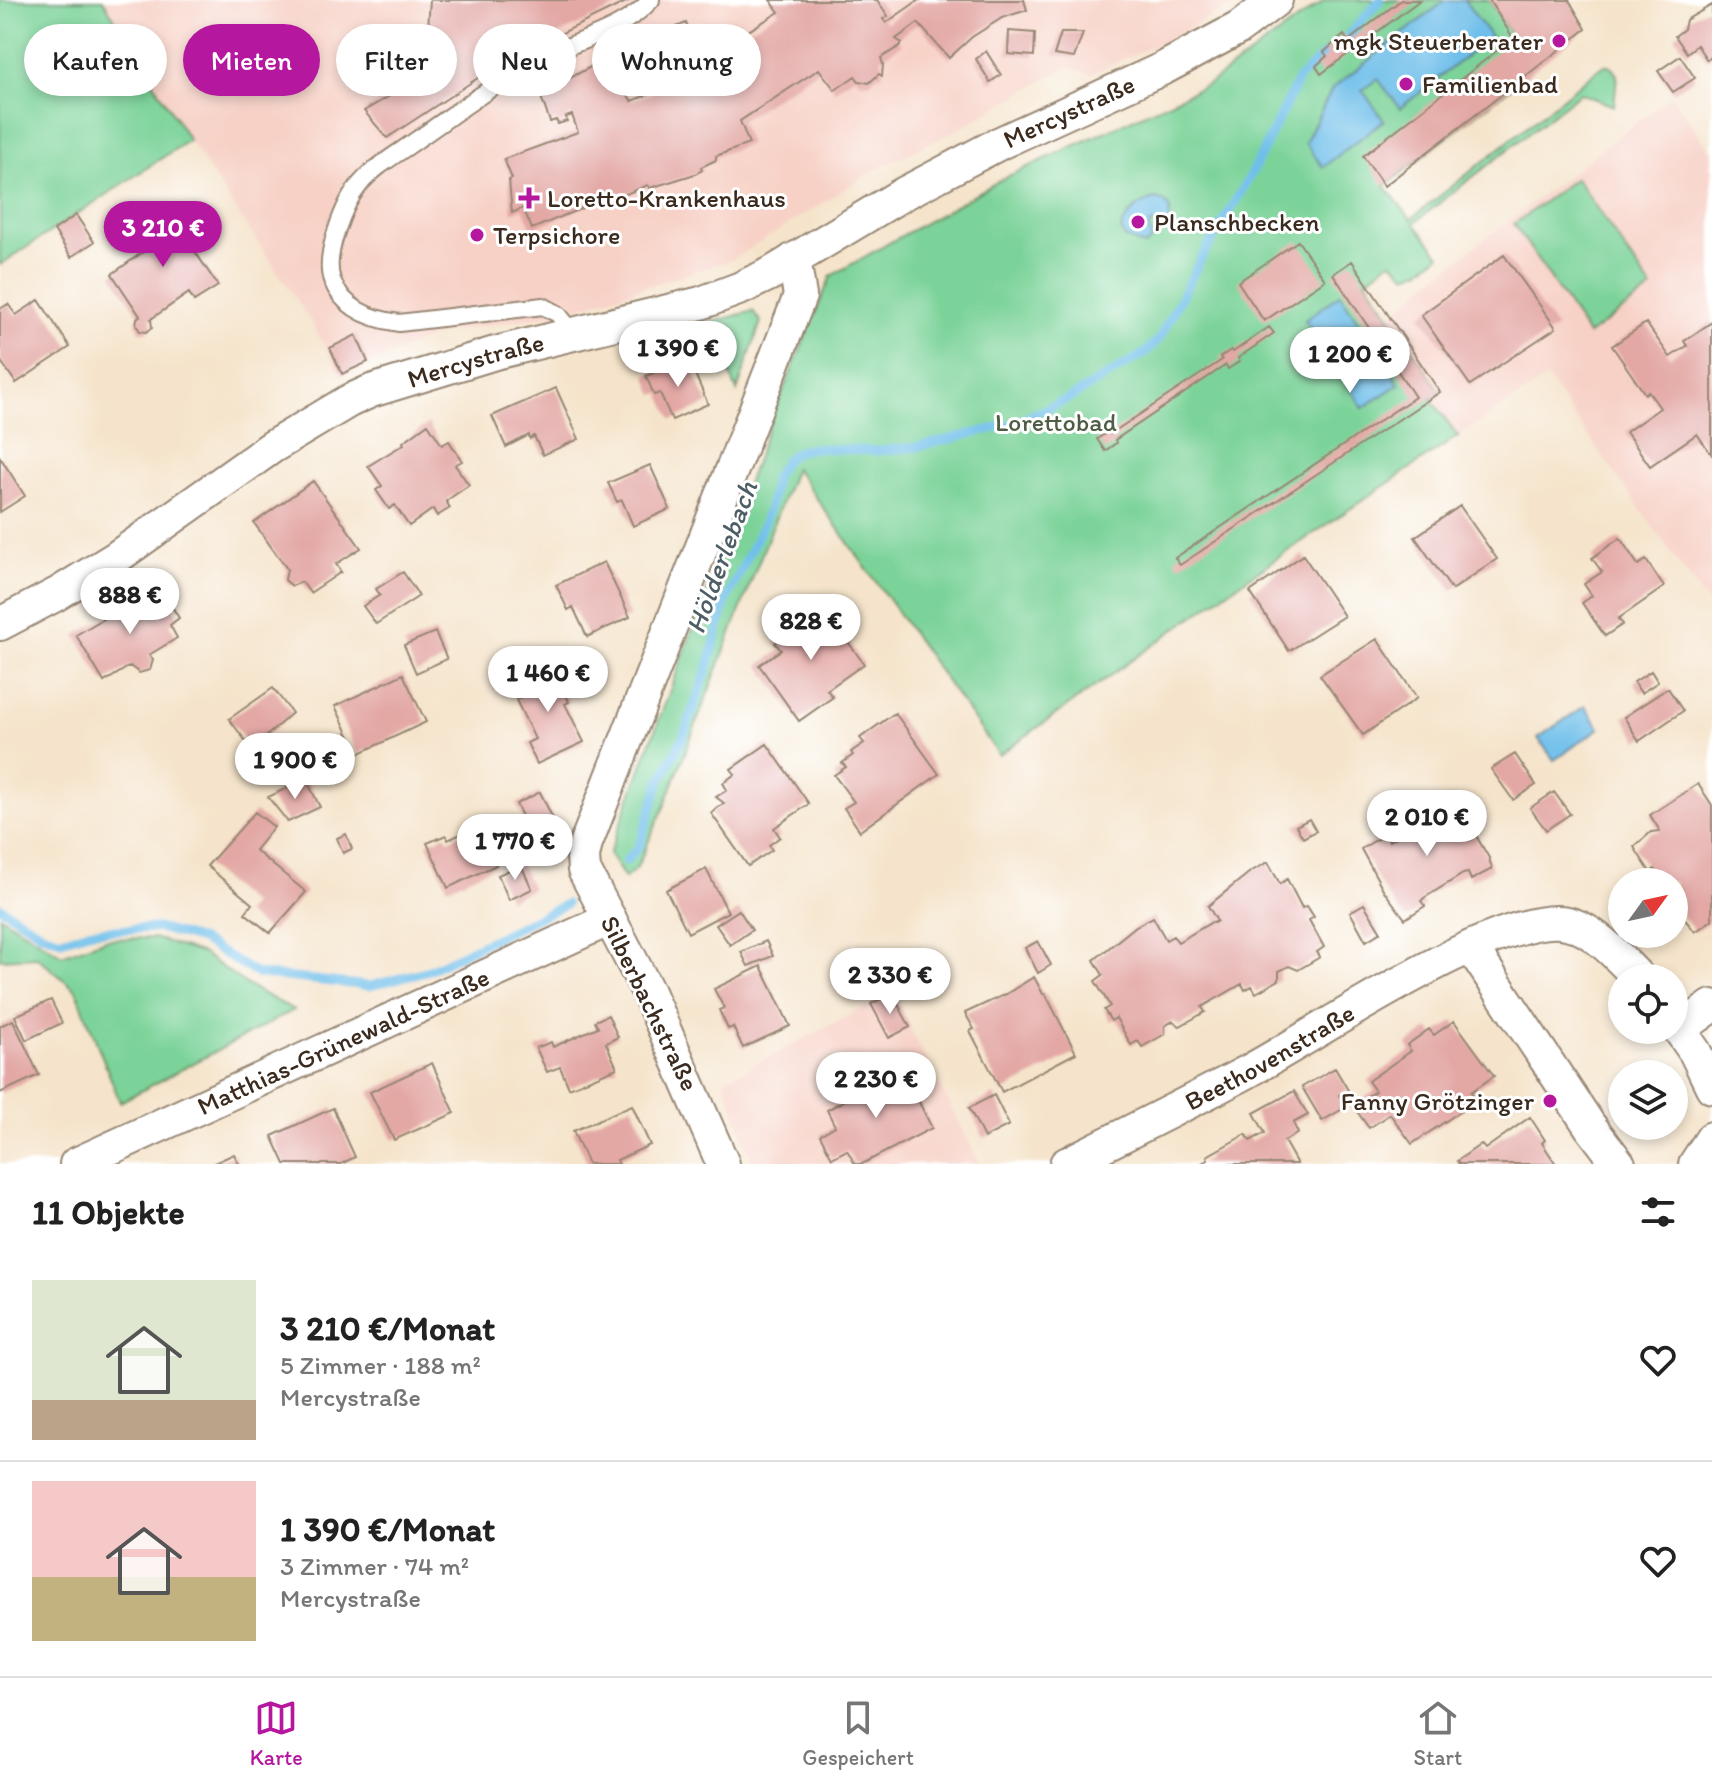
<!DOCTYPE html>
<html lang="de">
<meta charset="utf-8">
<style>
:root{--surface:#fff;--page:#f2f2f2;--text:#222;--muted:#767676;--line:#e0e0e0;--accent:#b5179e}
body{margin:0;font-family:Itim,sans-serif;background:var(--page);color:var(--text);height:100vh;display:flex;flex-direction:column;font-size:30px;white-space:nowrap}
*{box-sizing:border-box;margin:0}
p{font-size:26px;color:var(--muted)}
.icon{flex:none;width:44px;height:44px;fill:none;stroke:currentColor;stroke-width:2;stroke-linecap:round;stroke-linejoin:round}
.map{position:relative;height:1164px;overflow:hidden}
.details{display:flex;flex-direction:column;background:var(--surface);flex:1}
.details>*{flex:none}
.top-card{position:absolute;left:24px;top:24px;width:800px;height:72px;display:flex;gap:16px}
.needle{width:52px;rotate:57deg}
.fabs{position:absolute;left:1608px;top:868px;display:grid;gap:16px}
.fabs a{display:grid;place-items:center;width:80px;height:80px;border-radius:50%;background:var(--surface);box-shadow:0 4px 12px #0003;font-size:40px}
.price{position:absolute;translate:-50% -68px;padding:0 18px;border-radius:28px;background:#fff;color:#222;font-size:26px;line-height:52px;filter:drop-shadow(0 2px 4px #0008)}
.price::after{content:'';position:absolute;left:50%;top:48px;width:24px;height:18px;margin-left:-12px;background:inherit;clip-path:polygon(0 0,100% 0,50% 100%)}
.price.selected{background:var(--accent);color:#fff}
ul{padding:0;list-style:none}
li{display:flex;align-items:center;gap:24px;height:200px;padding:0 32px}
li+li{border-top:2px solid var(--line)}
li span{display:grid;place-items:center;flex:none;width:224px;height:160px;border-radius:0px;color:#555}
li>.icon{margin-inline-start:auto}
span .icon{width:96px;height:96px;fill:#fffc;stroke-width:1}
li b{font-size:34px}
h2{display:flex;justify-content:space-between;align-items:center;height:96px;padding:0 32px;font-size:34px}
.chip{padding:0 28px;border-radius:36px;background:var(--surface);box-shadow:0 4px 12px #0003;font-size:28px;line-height:72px}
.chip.selected{background:var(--accent);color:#fff}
.tabs{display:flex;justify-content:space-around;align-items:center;height:112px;border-top:2px solid var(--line);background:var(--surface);font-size:22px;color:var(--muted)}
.tabs a{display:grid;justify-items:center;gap:4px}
.tabs .selected{color:var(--accent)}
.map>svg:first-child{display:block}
.built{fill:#f7d1c6}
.green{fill:#7cd399;stroke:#5c7e5c;stroke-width:2}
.water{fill:#6fbfea;stroke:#557484;stroke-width:2}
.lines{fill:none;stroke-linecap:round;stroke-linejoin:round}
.stream{stroke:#6fbfea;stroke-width:9}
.building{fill:#e3a7a4}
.service-casing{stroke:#988774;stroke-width:20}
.minor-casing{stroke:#988774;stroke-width:36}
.service{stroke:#fff;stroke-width:16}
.minor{stroke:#fff;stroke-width:32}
.poi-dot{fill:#b5179e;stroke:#fff;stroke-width:3}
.labels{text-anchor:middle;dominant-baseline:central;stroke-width:6;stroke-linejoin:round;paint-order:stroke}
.poi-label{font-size:26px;fill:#3b2a1e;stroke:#fff;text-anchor:start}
.street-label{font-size:26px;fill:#3b2a1e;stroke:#fff}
.park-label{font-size:26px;fill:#4e5d43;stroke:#fff}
.water-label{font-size:28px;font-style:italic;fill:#4d5e65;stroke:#fff}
</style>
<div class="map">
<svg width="1712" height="1164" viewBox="0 0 1712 1164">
<rect width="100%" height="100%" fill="#fff"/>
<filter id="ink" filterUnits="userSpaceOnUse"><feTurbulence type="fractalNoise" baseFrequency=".0125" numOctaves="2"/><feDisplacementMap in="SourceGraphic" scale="16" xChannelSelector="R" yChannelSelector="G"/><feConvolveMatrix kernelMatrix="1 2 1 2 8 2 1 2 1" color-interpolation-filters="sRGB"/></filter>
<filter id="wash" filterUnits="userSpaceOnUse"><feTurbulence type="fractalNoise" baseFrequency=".006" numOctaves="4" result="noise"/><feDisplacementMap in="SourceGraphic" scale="32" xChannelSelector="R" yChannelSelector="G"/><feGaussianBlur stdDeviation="1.8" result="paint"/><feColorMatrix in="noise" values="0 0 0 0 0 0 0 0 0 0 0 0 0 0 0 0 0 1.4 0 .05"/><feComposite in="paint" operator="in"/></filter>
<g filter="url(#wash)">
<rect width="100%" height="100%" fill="#f5e4cb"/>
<path class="built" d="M 103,0 L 1240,0 L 1173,37 L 1091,74 L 1068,66 L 965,126 L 875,170 L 732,260 L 558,314 L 440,333 L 342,377 L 308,317 L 189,140 Z
M 1672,95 L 1712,153 L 1712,610 L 1547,378 L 1458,436 L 1431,398 L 1439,392 L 1390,317 L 1421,288 Z
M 892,993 L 980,1164 L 753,1164 L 724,1080 Z"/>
<path class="green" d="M 0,0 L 103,0 L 189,140 L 0,265 Z
M 1325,0 L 1489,0 L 1513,38 L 1501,47 L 1523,78 L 1385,186 L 1411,219 L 1604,65 L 1609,65 L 1617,74 L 1614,106 L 1580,93 L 1414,223 L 1440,255 L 1420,270 L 1407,275 L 1391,261 L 1366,280 L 1440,392 L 1431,399 L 1458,436 L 1230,590 L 999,755 L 795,468 L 664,807 L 636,869 L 625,878 L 609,854 L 772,417 L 831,276 L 1004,178 L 1209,84 Z
M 1576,178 L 1652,289 L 1588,335 L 1514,224 Z
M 753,311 L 761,322 L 737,391 L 708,323 Z
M 0,916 L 62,955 L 106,939 L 154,938 L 203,954 L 250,987 L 294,1010 L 120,1102 L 76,990 L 37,957 L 0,959 Z"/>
<path class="water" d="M 1446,0 L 1464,0 L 1491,37 L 1400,108 L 1378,79 L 1362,90 L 1384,120 L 1323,167 L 1305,143 L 1332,89 Z
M 1156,199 L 1165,202 L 1170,209 L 1168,223 L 1161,227 L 1155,223 L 1150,224 L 1149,228 L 1152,239 L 1145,246 L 1125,238 L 1121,229 C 1128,212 1139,203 1156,199 Z
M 1340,294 L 1399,384 L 1363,408 L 1305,320 Z
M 1585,706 L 1600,728 L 1554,760 L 1538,738 Z"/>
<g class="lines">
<path class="stream" d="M 1346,38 L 1380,0
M 626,861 L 639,846 L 660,782 L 683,737 L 707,670 L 726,601 L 764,523 L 771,501 L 775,477 L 785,460 L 798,451 L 814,448 L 877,451 L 917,447 L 1012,424 L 1070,398 L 1145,353 L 1159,339 L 1201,259 L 1252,173 L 1299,78 L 1325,54
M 0,907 L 42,934 L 61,940 L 92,931 L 158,928 L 201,940 L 257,974 L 370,986 L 429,970 L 566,904"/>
</g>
<g id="blocks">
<path class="building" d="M 430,0 L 630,0 L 502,62 L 387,138 L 364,111 L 410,84 L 426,56 Z
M 770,0 L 877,0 L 888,16 L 883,19 L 886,23 L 919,0 L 1024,0 L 1027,10 L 1002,18 L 972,37 L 949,58 L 918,23 L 896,39 L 902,43 L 900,46 L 881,58 L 883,64 L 882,76 L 879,74 L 869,83 L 859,81 L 855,76 L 835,90 L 819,69 L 740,121 L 749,144 L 716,156 L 716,160 L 701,167 L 702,170 L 695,174 L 650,188 L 648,185 L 614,199 L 613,195 L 532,229 L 523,208 L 512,213 L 509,180 L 512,179 L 504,159 L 578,132 L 572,115 L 566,117 L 567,121 L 558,124 L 556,120 L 550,122 L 540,94 L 594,65 L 619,61 L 632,89 L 626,93 L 632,101 L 652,93 L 632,45 L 686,23 L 706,71 L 721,65 L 716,51 L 779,12 Z
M 1401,0 L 1420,0 L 1321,74 L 1316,66 L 1327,56 L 1324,52 L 1344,35 L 1348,41 Z
M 1489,0 L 1569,0 L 1586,29 L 1384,186 L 1363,156 L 1513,38 Z
M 1712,5 L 1712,56 L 1707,60 L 1697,45 L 1687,53 L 1675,36 L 1684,29 L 1686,20 Z
M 1009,31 L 1035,33 L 1034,56 L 1008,54 Z
M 1061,33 L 1083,33 L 1074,58 L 1054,55 Z
M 986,51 L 1001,75 L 990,82 L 976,59 Z
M 1680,56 L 1695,78 L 1673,92 L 1658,71 Z
M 167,203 L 186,230 L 182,232 L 218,286 L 194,301 L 189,293 L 151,319 L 152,328 L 146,332 L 140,331 L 136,325 L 137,318 L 140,316 L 112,274 L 153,245 L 134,217 L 137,215 L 141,221 Z
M 76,215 L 94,242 L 71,257 L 54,230 Z
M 1298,241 L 1325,280 L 1264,321 L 1238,282 Z
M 1504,255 L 1556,328 L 1470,385 L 1421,315 Z
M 1352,261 L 1440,392 L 1180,565 L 1175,558 L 1415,397 L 1333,274 Z
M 39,300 L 70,347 L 16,383 L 0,360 L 0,309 L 8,304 L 16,315 Z
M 1712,322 L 1712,455 L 1697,434 L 1650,466 L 1626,432 L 1660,408 L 1648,391 L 1645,394 L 1612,346 L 1646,323 L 1670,357 L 1687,346 L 1684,341 Z
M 1269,327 L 1274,333 L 1238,358 L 1240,361 L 1228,369 L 1226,365 L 1115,440 L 1116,443 L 1105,451 L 1097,439 L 1108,432 L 1110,434 L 1222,360 L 1220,357 L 1231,350 L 1233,352 Z
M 356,335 L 368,362 L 342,374 L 330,348 Z
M 688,358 L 708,404 L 672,420 L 660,393 L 654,395 L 646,376 Z
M 556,388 L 579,439 L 543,455 L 534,436 L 530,439 L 529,435 L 506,447 L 492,416 Z
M 428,424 L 442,445 L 449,441 L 462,461 L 455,465 L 469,485 L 446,501 L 450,508 L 437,516 L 433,509 L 409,526 L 395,505 L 389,509 L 376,490 L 382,486 L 368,466 L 404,444 L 403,442 Z
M 0,457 L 25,496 L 0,512 Z
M 650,465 L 670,509 L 633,526 L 622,500 L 617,502 L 608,483 Z
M 313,481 L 361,548 L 336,564 L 341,572 L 310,593 L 302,582 L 292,586 L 285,580 L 287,569 L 254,523 Z
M 1460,506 L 1497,559 L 1452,590 L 1415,537 Z
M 1620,538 L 1638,565 L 1646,560 L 1664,587 L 1618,619 L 1623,624 L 1605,636 L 1582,603 L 1592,596 L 1584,584 L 1602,572 L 1592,558 Z
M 1303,555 L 1344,616 L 1289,651 L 1250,592 Z
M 604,562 L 630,617 L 587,637 L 573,607 L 568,610 L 556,585 Z
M 403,572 L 419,596 L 376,624 L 363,606 L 380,595 L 376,589 Z
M 150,591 L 153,597 L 162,591 L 179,618 L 170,625 L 177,638 L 149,655 L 153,660 L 150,670 L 139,673 L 130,666 L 104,682 L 76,635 Z
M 820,603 L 864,664 L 827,690 L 833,697 L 799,721 L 759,665 L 781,650 L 775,643 L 788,635 L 784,629 Z
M 435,632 L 447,659 L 416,673 L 404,645 Z
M 1377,639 L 1417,698 L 1363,735 L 1320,675 Z
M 556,663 L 570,691 L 565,693 L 569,702 L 565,704 L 584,742 L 537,764 L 527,743 L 535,739 L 516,700 L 523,696 L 517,682 Z
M 1651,671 L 1658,682 L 1641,693 L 1634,682 Z
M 403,674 L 426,722 L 358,754 L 335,706 Z
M 273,688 L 292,713 L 252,749 L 229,719 Z
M 1668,688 L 1683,711 L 1639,741 L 1624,717 Z
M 895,713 L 939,774 L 860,831 L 844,808 L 854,802 L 834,775 L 846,767 L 842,763 L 853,755 L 851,752 L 864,743 L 860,738 Z
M 767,744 L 809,804 L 774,828 L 780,837 L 769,845 L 772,850 L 748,866 L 711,813 L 724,803 L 716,797 L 727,790 L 723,783 L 735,774 L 731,769 Z
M 1515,754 L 1536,785 L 1513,800 L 1491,769 Z
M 306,779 L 320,807 L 288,822 L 268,797 Z
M 1698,784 L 1712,805 L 1712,920 L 1695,932 L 1674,906 L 1674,882 L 1664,882 L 1655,869 L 1650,872 L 1634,847 L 1651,832 L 1660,831 L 1650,815 Z
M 540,792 L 554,821 L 530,833 L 516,804 Z
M 1554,792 L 1570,814 L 1546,830 L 1530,808 Z
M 1453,796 L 1489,858 L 1492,869 L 1471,880 L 1468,873 L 1463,874 L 1424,898 L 1421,901 L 1425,906 L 1405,919 L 1384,891 L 1361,849 L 1386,834 L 1389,841 L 1429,819 L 1432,816 L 1430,811 Z
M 255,812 L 274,827 L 255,850 L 306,892 L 270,933 L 245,913 L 252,904 L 207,866 Z
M 1309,819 L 1316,831 L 1303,838 L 1296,826 Z
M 478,826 L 496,865 L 448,888 L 427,843 L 446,835 L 448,840 Z
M 346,834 L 352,849 L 343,853 L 337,838 Z
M 1268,862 L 1280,884 L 1287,879 L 1302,908 L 1307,906 L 1314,917 L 1309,920 L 1324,947 L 1317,952 L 1320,957 L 1298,970 L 1289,966 L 1279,971 L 1279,980 L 1256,993 L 1252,986 L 1245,990 L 1242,984 L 1202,1007 L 1205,1012 L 1180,1026 L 1173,1021 L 1165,1026 L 1165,1034 L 1142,1047 L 1138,1041 L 1131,1045 L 1116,1018 L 1111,1021 L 1104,1010 L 1110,1006 L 1095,981 L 1103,975 L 1094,960 L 1136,926 L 1153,917 L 1166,940 L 1173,936 L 1178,942 L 1212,922 L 1214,923 L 1217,921 L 1208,906 L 1250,872 Z
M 521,865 L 532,889 L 509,900 L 498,875 Z
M 706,869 L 728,912 L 688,933 L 666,890 Z
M 1364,904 L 1381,932 L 1366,941 L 1350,912 Z
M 739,910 L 752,930 L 730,945 L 716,925 Z
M 766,941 L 773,956 L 748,966 L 741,952 Z
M 1038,941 L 1051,965 L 1038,973 L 1025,948 Z
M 761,966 L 790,1026 L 743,1048 L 733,1027 L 728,1029 L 719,1010 L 724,1008 L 714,989 Z
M 1034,977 L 1043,994 L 1045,993 L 1076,1053 L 1002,1092 L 970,1031 L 974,1029 L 965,1013 L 1006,994 Z
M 892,993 L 910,1027 L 889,1038 L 871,1004 Z
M 51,1000 L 62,1023 L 26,1040 L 15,1016 Z
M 608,1015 L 618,1037 L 606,1043 L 617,1068 L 569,1088 L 560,1067 L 547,1072 L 536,1048 L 551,1042 L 553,1047 L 598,1027 L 595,1021 Z
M 13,1020 L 39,1075 L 0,1093 L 0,1026 Z
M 1454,1021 L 1494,1076 L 1471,1092 L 1477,1100 L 1412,1144 L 1390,1114 L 1369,1128 L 1353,1106 L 1375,1091 L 1368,1081 L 1411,1051 L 1407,1045 L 1421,1035 L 1429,1029 L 1434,1035 Z
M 432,1063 L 455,1113 L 394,1140 L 370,1092 Z
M 1335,1068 L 1348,1090 L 1339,1095 L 1346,1107 L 1322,1121 L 1302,1087 Z
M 903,1070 L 932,1128 L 862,1164 L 855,1164 L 847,1150 L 832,1158 L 820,1135 L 835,1126 L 827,1110 L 876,1083 L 882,1075 L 890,1076 Z
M 1294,1091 L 1308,1115 L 1293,1123 L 1298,1133 L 1284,1141 L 1297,1164 L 1200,1164 L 1208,1160 L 1207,1156 L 1246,1134 L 1250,1141 L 1265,1133 L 1254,1113 Z
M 994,1095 L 1009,1125 L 984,1138 L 969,1108 Z
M 632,1105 L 650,1145 L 617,1160 L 619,1164 L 588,1164 L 573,1131 Z
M 333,1108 L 355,1157 L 341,1164 L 285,1164 L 272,1136 Z
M 1530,1117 L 1545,1140 L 1542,1143 L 1556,1164 L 1459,1164 L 1457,1161 L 1481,1144 L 1485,1149 Z
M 234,1154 L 239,1164 L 212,1164 Z"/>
</g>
</g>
<g filter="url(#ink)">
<use href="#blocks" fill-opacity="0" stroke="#988774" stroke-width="2"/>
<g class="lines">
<g class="service-casing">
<path id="service" d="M 574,334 L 558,314 L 543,306 L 399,323 C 371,319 343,309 332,280 C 323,256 344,203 360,184 C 375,166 399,153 418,139 C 454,114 490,87 528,65 C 568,42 620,34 651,0"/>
</g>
<g class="minor-casing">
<g id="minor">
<path id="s1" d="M 0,624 L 57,594 L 117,557 L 272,447 L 349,401 L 371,391 L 495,353 L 701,303 L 741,288 L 772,273 L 903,194 L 1000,143 L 1164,68 L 1239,28 L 1276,0"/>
<path d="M 1471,947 L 1590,1126 L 1619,1164"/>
<path d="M 1674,1022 L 1695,1052 L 1712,1087"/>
<path d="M 1680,1029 L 1712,1006"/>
<path id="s2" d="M 76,1164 L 610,919"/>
<path d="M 723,1164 L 648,992 L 584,870 L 583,857 L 586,843 L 800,296 L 794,259"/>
<path id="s3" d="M 1066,1164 C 1126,1134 1186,1104 1245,1073 C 1312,1038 1499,909 1567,923 C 1595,929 1620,959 1639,978"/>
<path d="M 1695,1164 L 1712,1138"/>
</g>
</g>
<use href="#service" class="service"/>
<use href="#minor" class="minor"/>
</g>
</g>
<g class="poi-dot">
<circle cx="1559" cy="41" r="8"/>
<circle cx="1406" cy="84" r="8"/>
<path d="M525 186h8v8h8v8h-8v8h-8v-8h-8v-8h8z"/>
<circle cx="1138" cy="222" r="8"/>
<circle cx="477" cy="235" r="8"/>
<circle cx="1550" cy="1101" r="8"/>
</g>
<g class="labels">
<g class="poi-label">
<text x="1543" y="41" text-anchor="end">mgk Steuerberater</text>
<text x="1422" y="84">Familienbad</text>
<text x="547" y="198">Loretto-Krankenhaus</text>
<text x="1154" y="222">Planschbecken</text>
<text x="493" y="235">Terpsichore</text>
<text x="1534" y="1101" text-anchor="end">Fanny Grötzinger</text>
</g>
<g class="street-label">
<text stroke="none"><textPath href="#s1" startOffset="1196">Mercystraße</textPath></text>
<text stroke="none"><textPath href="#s1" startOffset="548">Mercystraße</textPath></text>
<text transform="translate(650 1003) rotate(64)">Silberbachstraße</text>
<text stroke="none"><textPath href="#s2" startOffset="294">Matthias-Grünewald-Straße</textPath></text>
<text stroke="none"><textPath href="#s3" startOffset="230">Beethovenstraße</textPath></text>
</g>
<g class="park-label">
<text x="1056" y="422">Lorettobad</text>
</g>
<g class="water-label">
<text transform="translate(721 557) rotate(-70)">Hölderlebach</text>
</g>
</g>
</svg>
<div class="fabs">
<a><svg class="needle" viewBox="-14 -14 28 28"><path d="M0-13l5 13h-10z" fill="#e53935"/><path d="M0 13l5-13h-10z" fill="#767676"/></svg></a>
<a><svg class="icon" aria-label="locate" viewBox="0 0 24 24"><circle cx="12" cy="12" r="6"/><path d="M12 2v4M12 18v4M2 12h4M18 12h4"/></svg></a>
<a><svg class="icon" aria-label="layers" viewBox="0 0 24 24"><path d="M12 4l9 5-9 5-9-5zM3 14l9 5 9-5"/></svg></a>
</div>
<b class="price selected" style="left:163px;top:269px">3 210 €</b>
<b class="price" style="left:678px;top:389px">1 390 €</b>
<b class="price" style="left:1350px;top:395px">1 200 €</b>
<b class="price" style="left:130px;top:636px">888 €</b>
<b class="price" style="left:811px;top:662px">828 €</b>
<b class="price" style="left:548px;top:714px">1 460 €</b>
<b class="price" style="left:295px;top:801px">1 900 €</b>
<b class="price" style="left:1427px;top:858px">2 010 €</b>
<b class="price" style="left:515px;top:882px">1 770 €</b>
<b class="price" style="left:890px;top:1016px">2 330 €</b>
<b class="price" style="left:876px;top:1120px">2 230 €</b>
<div class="top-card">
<a class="chip">Kaufen</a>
<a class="chip selected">Mieten</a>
<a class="chip">Filter</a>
<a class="chip">Neu</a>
<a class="chip">Wohnung</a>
</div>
</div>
<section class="details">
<h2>11 Objekte<svg class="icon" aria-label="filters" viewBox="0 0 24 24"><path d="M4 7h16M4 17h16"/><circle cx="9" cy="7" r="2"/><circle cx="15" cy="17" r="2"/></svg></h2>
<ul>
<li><span style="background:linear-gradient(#dfe7d0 75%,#b9a48a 0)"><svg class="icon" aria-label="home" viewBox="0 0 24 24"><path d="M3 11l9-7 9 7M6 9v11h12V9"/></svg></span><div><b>3 210 €/Monat</b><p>5 Zimmer · 188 m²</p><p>Mercystraße</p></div><svg class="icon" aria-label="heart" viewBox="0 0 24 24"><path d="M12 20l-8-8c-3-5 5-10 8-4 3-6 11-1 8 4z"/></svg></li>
<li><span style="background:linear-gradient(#f6c9c9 60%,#c2b280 0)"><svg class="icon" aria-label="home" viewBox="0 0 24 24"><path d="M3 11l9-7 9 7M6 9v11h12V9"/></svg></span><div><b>1 390 €/Monat</b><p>3 Zimmer · 74 m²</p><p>Mercystraße</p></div><svg class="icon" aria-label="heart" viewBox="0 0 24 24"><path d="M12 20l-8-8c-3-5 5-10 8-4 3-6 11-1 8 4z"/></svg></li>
</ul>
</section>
<nav class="tabs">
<a class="selected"><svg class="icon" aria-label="map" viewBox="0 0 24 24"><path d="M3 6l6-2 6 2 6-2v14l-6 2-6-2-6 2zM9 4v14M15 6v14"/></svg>Karte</a>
<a><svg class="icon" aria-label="saved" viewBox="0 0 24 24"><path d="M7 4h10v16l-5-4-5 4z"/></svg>Gespeichert</a>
<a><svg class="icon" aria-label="home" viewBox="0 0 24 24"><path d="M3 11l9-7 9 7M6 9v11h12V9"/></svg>Start</a>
</nav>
